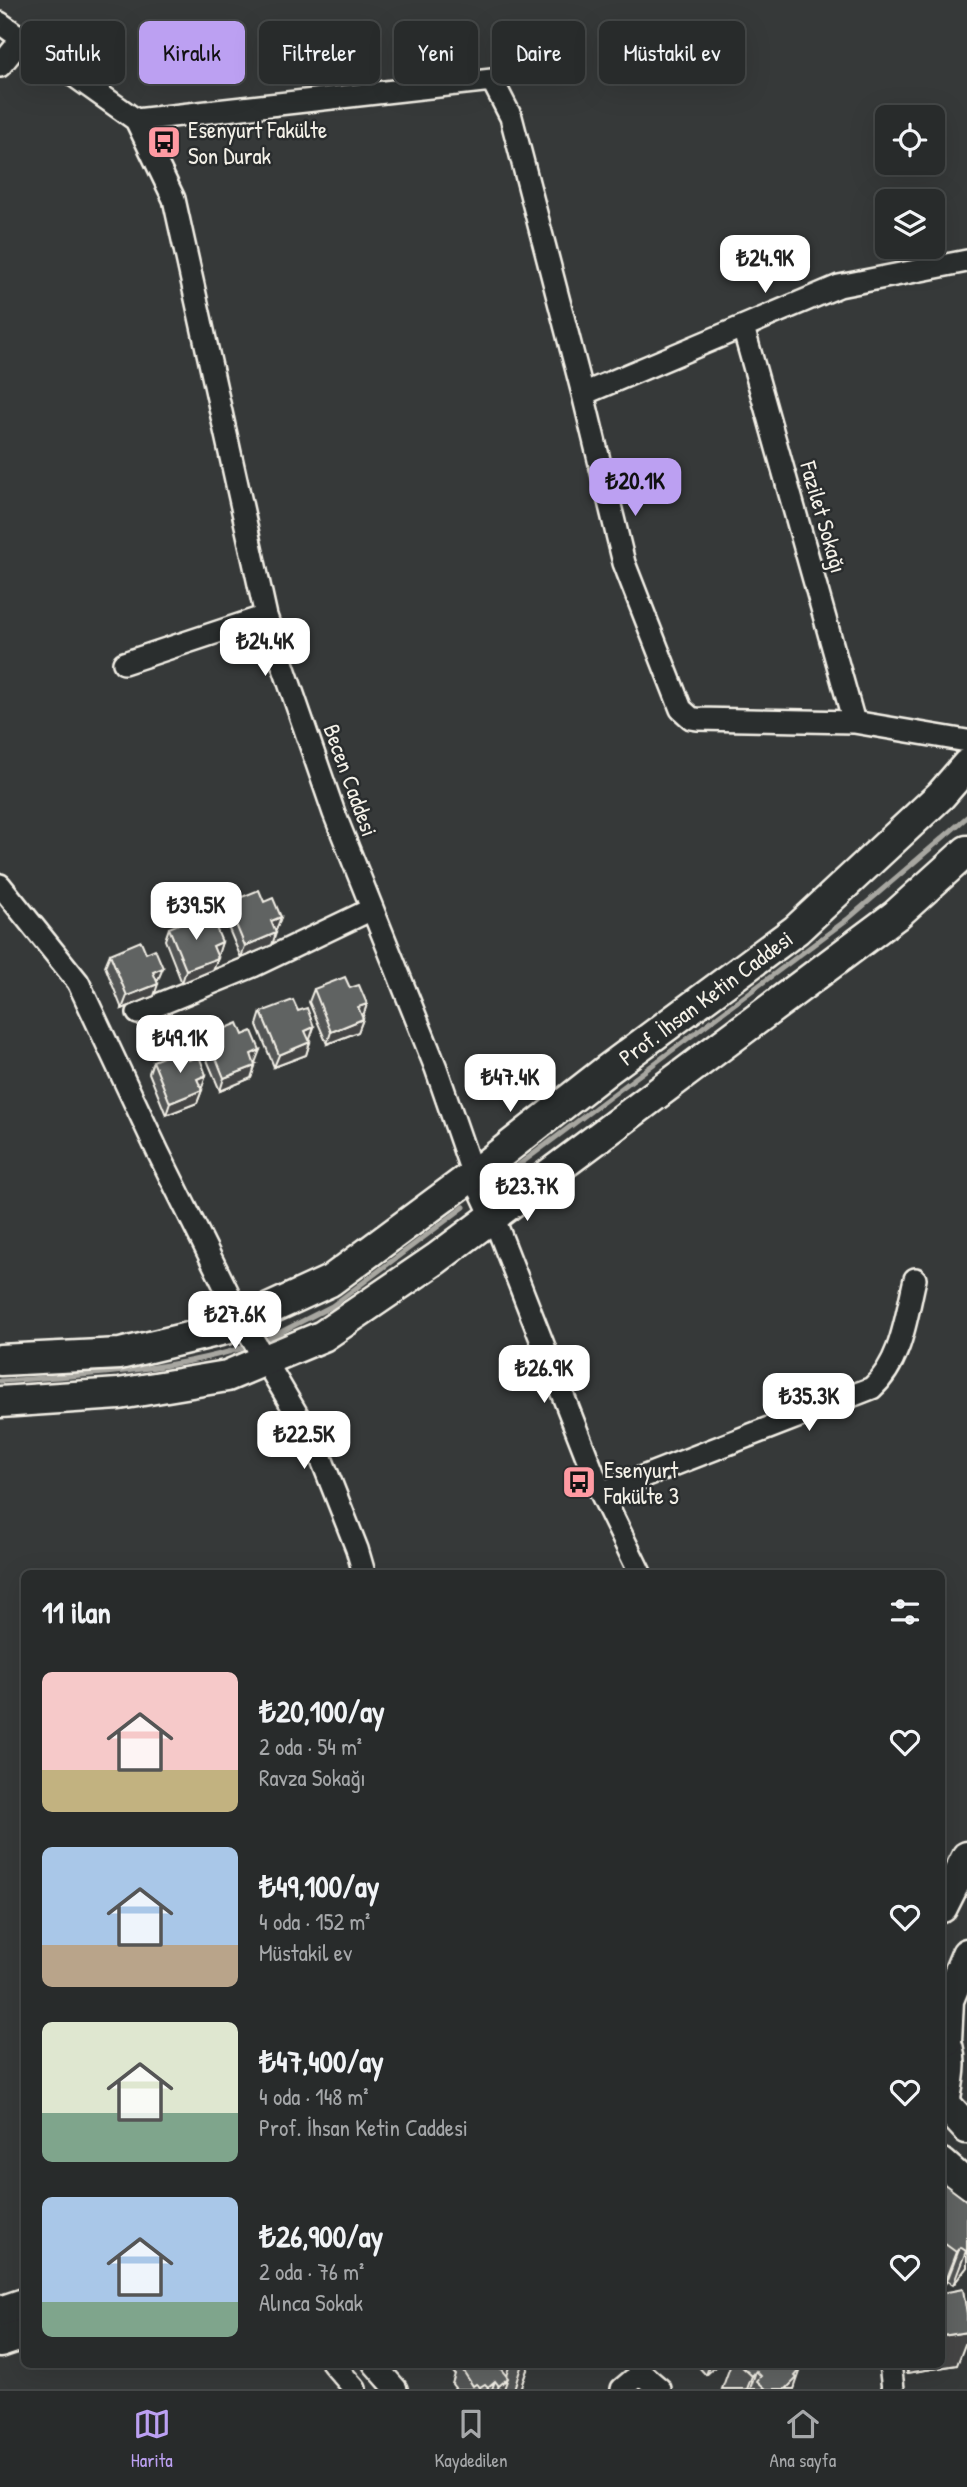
<!DOCTYPE html>
<html lang="tr">
<meta charset="utf-8">
<style>
:root{--surface:#282b2b;--page:#303333;--text:#f1f3f6;--muted:#a5a7a9;--line:#444747;--accent:#bca0f2}
body{margin:0;font-family:"Patrick Hand",sans-serif;background:var(--page);color:var(--text);height:100vh;display:flex;flex-direction:column;font-size:26px;white-space:nowrap}
*{box-sizing:border-box;margin:0}
p{font-size:23px;color:var(--muted)}
.icon{flex:none;width:38px;height:38px;fill:none;stroke:currentColor;stroke-width:2;stroke-linecap:round;stroke-linejoin:round}
.map{position:relative;flex:1;overflow:hidden}
.sheet{position:absolute;left:21px;top:1570px;width:924px;height:798px;display:flex;flex-direction:column;background:var(--surface);border-radius:10px;box-shadow:0 7px 28px #0002,0 0 0 2px var(--line)}
.sheet>*{flex:none}
.guide{position:absolute;left:21px;top:21px;width:926px;height:63px;display:flex;gap:14px}
.tools{position:absolute;left:875px;top:105px;display:grid;gap:14px}
.tools a{display:grid;place-items:center;width:70px;height:70px;border-radius:10px;background:var(--surface);box-shadow:0 7px 28px #0002,0 0 0 2px var(--line);font-size:35px}
.price{position:absolute;translate:-50% -60px;padding:0 16px;border-radius:14px;background:#fff;color:#222;font-size:23px;line-height:46px;filter:drop-shadow(0 2px 4px #0008)}
.price::after{content:'';position:absolute;left:50%;top:42px;width:21px;height:16px;margin-left:-10px;background:inherit;clip-path:polygon(0 0,100% 0,50% 100%)}
.price.active{background:var(--accent);color:#111}
ul{padding:0;list-style:none}
li{display:flex;align-items:center;gap:21px;height:175px;padding:0 21px}
li span{display:grid;place-items:center;flex:none;width:196px;height:140px;border-radius:10px;color:#555}
li>.icon{margin-inline-start:auto}
span .icon{width:84px;height:84px;fill:#fffc;stroke-width:1}
li b{font-size:30px}
h2{display:flex;justify-content:space-between;align-items:center;height:84px;padding:0 21px;font-size:30px}
.tag{padding:0 24px;border-radius:10px;background:var(--surface);box-shadow:0 7px 28px #0002,0 0 0 2px var(--line);font-size:24px;line-height:63px}
.tag.active{background:var(--accent);color:#111}
.menu{display:flex;justify-content:space-around;align-items:center;height:98px;border-top:2px solid var(--line);background:var(--surface);font-size:19px;color:var(--muted)}
.menu a{display:grid;justify-items:center;gap:4px}
.menu .active{color:var(--accent)}
.map>svg:first-child{display:block}
.lines{fill:none;stroke-linecap:round;stroke-linejoin:round}
.stream{stroke:#a8a7a1;stroke-width:5}
.street-casing{stroke:#f4f1e8;stroke-width:26}
.secondary-casing{stroke:#f4f1e8;stroke-width:35}
.street{stroke:#2a2d2e;stroke-width:21}
.secondary{stroke:#2a2d2e;stroke-width:30}
.wall{fill:#535554;stroke:#f4f1e8;stroke-width:2}
.shaded-wall{fill:#444545;stroke:#f4f1e8;stroke-width:2}
.building{fill:#616362;stroke:#f4f1e8;stroke-width:2}
.labels{text-anchor:middle;dominant-baseline:central;stroke-width:5;stroke-linejoin:round;paint-order:stroke}
.poi-label{font-size:23px;fill:#f4f1e8;stroke:#2a2d2e;text-anchor:start}
.street-label{font-size:23px;fill:#f4f1e8;stroke:#2a2d2e}
</style>
<div class="map">
<svg width="967" height="2389" viewBox="0 0 967 2389">
<rect width="100%" height="100%" fill="#363939"/>
<filter id="ink" filterUnits="userSpaceOnUse"><feTurbulence type="fractalNoise" baseFrequency=".0143" numOctaves="2"/><feDisplacementMap in="SourceGraphic" scale="14" xChannelSelector="R" yChannelSelector="G"/><feConvolveMatrix kernelMatrix="1 2 1 2 8 2 1 2 1" color-interpolation-filters="sRGB"/></filter>
<g filter="url(#ink)">
<g class="lines">
<path class="stream" d="M 496,1182 L 849,918 L 967,817
M 265,1340 L 332,1306 L 464,1207
M 0,1381 C 82,1375 163,1372 242,1348"/>
<g class="street-casing">
<path id="street" d="M 0,23 L 136,120 L 174,199 L 266,616 L 334,813 L 436,1068 L 473,1175 L 498,1229 L 601,1493 L 640,1573
M 0,66 L 22,39
M 136,120 L 492,80 L 511,117 L 583,394 L 624,563 L 681,709 L 691,718 L 697,719 L 854,722 L 967,741
M 743,327 L 854,722
M 583,394 L 839,286 L 967,261
M 124,663 L 266,616
M 0,885 L 78,982 L 158,1152 L 242,1321 L 318,1450 L 357,1549 L 364,1573
M 138,1013 L 253,966 L 372,909
M 601,1493 L 872,1388 C 902,1361 906,1316 915,1279
M 333,2364 L 355,2389
M 374,2364 L 396,2389
M 637,2364 L 641,2373 L 660,2389
M 890,2364 L 893,2389
M 622,2389 L 641,2373"/>
</g>
<g class="secondary-casing">
<g id="secondary">
<path id="s1" d="M 0,1360 L 120,1354 L 225,1329 L 330,1281 L 473,1175 L 607,1070 L 796,930 L 941,795 L 967,765"/>
<path d="M 0,1402 L 119,1394 L 227,1376 L 323,1336 L 436,1259 L 896,915 L 967,851"/>
<path d="M 942,1907 L 967,1857"/>
<path d="M 942,2036 C 955,2054 948,2082 944,2103 L 942,2105"/>
<path d="M 946,2041 L 948,2000 L 967,1954"/>
<path d="M 944,2103 L 967,2128"/>
<path d="M 942,2164 L 967,2186"/>
<path d="M 0,2312 L 24,2304"/>
<path d="M 0,2342 L 24,2334"/>
</g>
</g>
<use href="#street" class="street"/>
<use href="#secondary" class="secondary"/>
</g>
<path class="wall" d="M 264,902 L 281,917 L 276,930 L 275,930 L 272,945 L 241,958 L 223,915 L 227,903 Z
M 205,927 L 222,942 L 217,955 L 218,958 L 213,970 L 182,983 L 165,940 L 169,928 Z
M 110,954 L 158,980 L 157,981 L 154,996 L 122,1009 L 105,966 Z
M 350,988 L 367,1004 L 363,1016 L 361,1016 L 363,1019 L 358,1032 L 327,1044 L 309,1002 L 314,989 Z
M 298,1011 L 314,1027 L 309,1040 L 310,1042 L 306,1055 L 274,1067 L 257,1025 L 261,1012 Z
M 207,1036 L 255,1063 L 254,1063 L 255,1066 L 251,1078 L 220,1091 L 202,1048 Z
M 189,1060 L 206,1075 L 202,1087 L 201,1088 L 202,1090 L 197,1103 L 166,1115 L 149,1073 L 153,1061 Z
M 942,2184 L 967,2201 L 967,2267 L 953,2285 L 947,2281 L 943,2286 L 942,2285 Z
M 452,2364 L 529,2364 L 520,2389 L 454,2389 L 455,2388 L 452,2384 L 455,2374 L 451,2370 L 453,2366 Z
M 696,2364 L 718,2364 L 706,2375 Z
M 731,2364 L 800,2364 L 794,2389 L 722,2389 Z
M 906,2364 L 942,2364 L 957,2365 L 907,2373 Z"/>
<path class="shaded-wall" d="M 281,917 L 276,930 L 267,933 L 271,921 Z
M 276,933 L 272,945 L 241,958 L 245,946 Z
M 222,942 L 218,955 L 209,958 L 213,946 Z
M 218,958 L 213,970 L 182,983 L 186,970 Z
M 163,968 L 158,980 L 149,984 L 153,972 Z
M 158,984 L 154,996 L 122,1009 L 127,996 Z
M 367,1004 L 363,1016 L 353,1020 L 358,1007 Z
M 363,1019 L 358,1032 L 327,1044 L 331,1032 Z
M 314,1027 L 310,1039 L 301,1043 L 305,1031 Z
M 310,1042 L 306,1055 L 274,1067 L 279,1055 Z
M 260,1050 L 255,1063 L 246,1066 L 251,1054 Z
M 255,1066 L 251,1078 L 220,1091 L 224,1078 Z
M 206,1075 L 202,1087 L 193,1091 L 197,1079 Z
M 202,1090 L 197,1103 L 166,1115 L 170,1103 Z
M 960,2247 L 947,2281 L 943,2286 L 956,2252 Z
M 967,2250 L 967,2267 L 953,2285 L 966,2251 Z
M 967,2332 L 967,2339 L 957,2365 L 907,2373 L 910,2364 L 942,2364 L 942,2336 Z
M 504,2364 L 510,2364 L 504,2382 L 508,2378 L 504,2389 L 498,2389 L 500,2368 Z
M 522,2364 L 529,2364 L 520,2389 L 514,2389 Z
M 710,2364 L 718,2364 L 706,2375 Z
M 799,2364 L 800,2364 L 797,2373 L 801,2369 L 794,2389 L 786,2389 Z
M 756,2371 L 750,2389 L 747,2389 L 752,2376 Z
M 495,2381 L 492,2389 L 487,2389 L 488,2387 Z"/>
<path class="building" d="M 259,890 L 264,902 L 273,898 L 281,917 L 271,921 L 276,933 L 245,946 L 227,903 Z
M 200,915 L 205,927 L 214,923 L 222,942 L 213,946 L 218,958 L 186,970 L 169,928 Z
M 141,941 L 146,953 L 155,949 L 163,968 L 153,972 L 158,984 L 127,996 L 110,954 Z
M 345,977 L 350,988 L 359,985 L 367,1004 L 358,1007 L 363,1019 L 331,1032 L 314,989 Z
M 293,1000 L 298,1011 L 307,1008 L 314,1027 L 305,1031 L 310,1042 L 279,1055 L 261,1012 Z
M 238,1023 L 243,1035 L 252,1031 L 260,1050 L 251,1054 L 255,1066 L 224,1078 L 207,1036 Z
M 185,1048 L 189,1060 L 199,1056 L 206,1075 L 197,1079 L 202,1090 L 170,1103 L 153,1061 Z
M 943,2183 L 967,2201 L 967,2250 L 966,2251 L 960,2247 L 956,2252 L 945,2244 L 942,2250 L 942,2184 Z
M 963,2289 L 967,2315 L 967,2332 L 942,2336 L 942,2293 Z
M 463,2364 L 504,2364 L 500,2368 L 508,2378 L 499,2386 L 495,2381 L 488,2387 L 485,2384 L 480,2387 L 476,2384 L 473,2386 L 462,2369 Z
M 739,2364 L 799,2364 L 798,2365 L 801,2369 L 795,2376 L 797,2378 L 786,2389 L 766,2389 L 757,2381 L 761,2376 L 756,2371 L 752,2376 Z"/>
</g>
<defs>
<g id="bus-square" transform="scale(1.75)"><rect x="-9" y="-9" width="18" height="18" rx="4" fill="#ff9aa2" stroke="#2a2d2e"/><path d="M-5-6H5V4H4V6H2V4H-2V6H-4V4H-5ZM-3.5-4V0h7V-4ZM-3.5 1.2v1.5H-2V1.2ZM2 1.2v1.5H3.5V1.2Z" fill="#111"/></g>
</defs>
<g fill-rule="evenodd">
<use href="#bus-square" x="164" y="142"/>
<use href="#bus-square" x="579" y="1482"/>
</g>
<g class="labels">
<g class="poi-label">
<text x="188" y="129">Esenyurt Fakülte<tspan x="188" dy="26">Son Durak</tspan></text>
<text x="604" y="1469">Esenyurt<tspan x="604" dy="26">Fakülte 3</tspan></text>
</g>
<g class="street-label">
<text transform="translate(824 517) rotate(74)">Fazilet Sokağı</text>
<text transform="translate(351 780) rotate(70)">Becen Caddesi</text>
<text stroke="none"><textPath href="#s1" startOffset="814">Prof. İhsan Ketin Caddesi</textPath></text>
</g>
</g>
</svg>
<div class="tools">
<a><svg class="icon" aria-label="locate" viewBox="0 0 24 24"><circle cx="12" cy="12" r="6"/><path d="M12 2v4M12 18v4M2 12h4M18 12h4"/></svg></a>
<a><svg class="icon" aria-label="layers" viewBox="0 0 24 24"><path d="M12 4l9 5-9 5-9-5zM3 14l9 5 9-5"/></svg></a>
</div>
<b class="price" style="left:765px;top:295px">₺24.9K</b>
<b class="price active" style="left:635px;top:518px">₺20.1K</b>
<b class="price" style="left:265px;top:678px">₺24.4K</b>
<b class="price" style="left:196px;top:942px">₺39.5K</b>
<b class="price" style="left:180px;top:1075px">₺49.1K</b>
<b class="price" style="left:510px;top:1114px">₺47.4K</b>
<b class="price" style="left:527px;top:1223px">₺23.7K</b>
<b class="price" style="left:235px;top:1351px">₺27.6K</b>
<b class="price" style="left:544px;top:1405px">₺26.9K</b>
<b class="price" style="left:809px;top:1433px">₺35.3K</b>
<b class="price" style="left:304px;top:1471px">₺22.5K</b>
<div class="guide">
<a class="tag">Satılık</a>
<a class="tag active">Kiralık</a>
<a class="tag">Filtreler</a>
<a class="tag">Yeni</a>
<a class="tag">Daire</a>
<a class="tag">Müstakil ev</a>
</div>
<section class="sheet">
<h2>11 ilan<svg class="icon" aria-label="filters" viewBox="0 0 24 24"><path d="M4 7h16M4 17h16"/><circle cx="9" cy="7" r="2"/><circle cx="15" cy="17" r="2"/></svg></h2>
<ul>
<li><span style="background:linear-gradient(#f6c9c9 70%,#c2b280 0)"><svg class="icon" aria-label="home" viewBox="0 0 24 24"><path d="M3 11l9-7 9 7M6 9v11h12V9"/></svg></span><div><b>₺20,100/ay</b><p>2 oda · 54 m²</p><p>Ravza Sokağı</p></div><svg class="icon" aria-label="heart" viewBox="0 0 24 24"><path d="M12 20l-8-8c-3-5 5-10 8-4 3-6 11-1 8 4z"/></svg></li>
<li><span style="background:linear-gradient(#a9c7e8 70%,#b9a48a 0)"><svg class="icon" aria-label="home" viewBox="0 0 24 24"><path d="M3 11l9-7 9 7M6 9v11h12V9"/></svg></span><div><b>₺49,100/ay</b><p>4 oda · 152 m²</p><p>Müstakil ev</p></div><svg class="icon" aria-label="heart" viewBox="0 0 24 24"><path d="M12 20l-8-8c-3-5 5-10 8-4 3-6 11-1 8 4z"/></svg></li>
<li><span style="background:linear-gradient(#dfe7d0 65%,#7fa58c 0)"><svg class="icon" aria-label="home" viewBox="0 0 24 24"><path d="M3 11l9-7 9 7M6 9v11h12V9"/></svg></span><div><b>₺47,400/ay</b><p>4 oda · 148 m²</p><p>Prof. İhsan Ketin Caddesi</p></div><svg class="icon" aria-label="heart" viewBox="0 0 24 24"><path d="M12 20l-8-8c-3-5 5-10 8-4 3-6 11-1 8 4z"/></svg></li>
<li><span style="background:linear-gradient(#a9c7e8 75%,#7fa58c 0)"><svg class="icon" aria-label="home" viewBox="0 0 24 24"><path d="M3 11l9-7 9 7M6 9v11h12V9"/></svg></span><div><b>₺26,900/ay</b><p>2 oda · 76 m²</p><p>Alınca Sokak</p></div><svg class="icon" aria-label="heart" viewBox="0 0 24 24"><path d="M12 20l-8-8c-3-5 5-10 8-4 3-6 11-1 8 4z"/></svg></li>
</ul>
</section>
</div>
<nav class="menu">
<a class="active"><svg class="icon" aria-label="map" viewBox="0 0 24 24"><path d="M3 6l6-2 6 2 6-2v14l-6 2-6-2-6 2zM9 4v14M15 6v14"/></svg>Harita</a>
<a><svg class="icon" aria-label="saved" viewBox="0 0 24 24"><path d="M7 4h10v16l-5-4-5 4z"/></svg>Kaydedilen</a>
<a><svg class="icon" aria-label="home" viewBox="0 0 24 24"><path d="M3 11l9-7 9 7M6 9v11h12V9"/></svg>Ana sayfa</a>
</nav>
